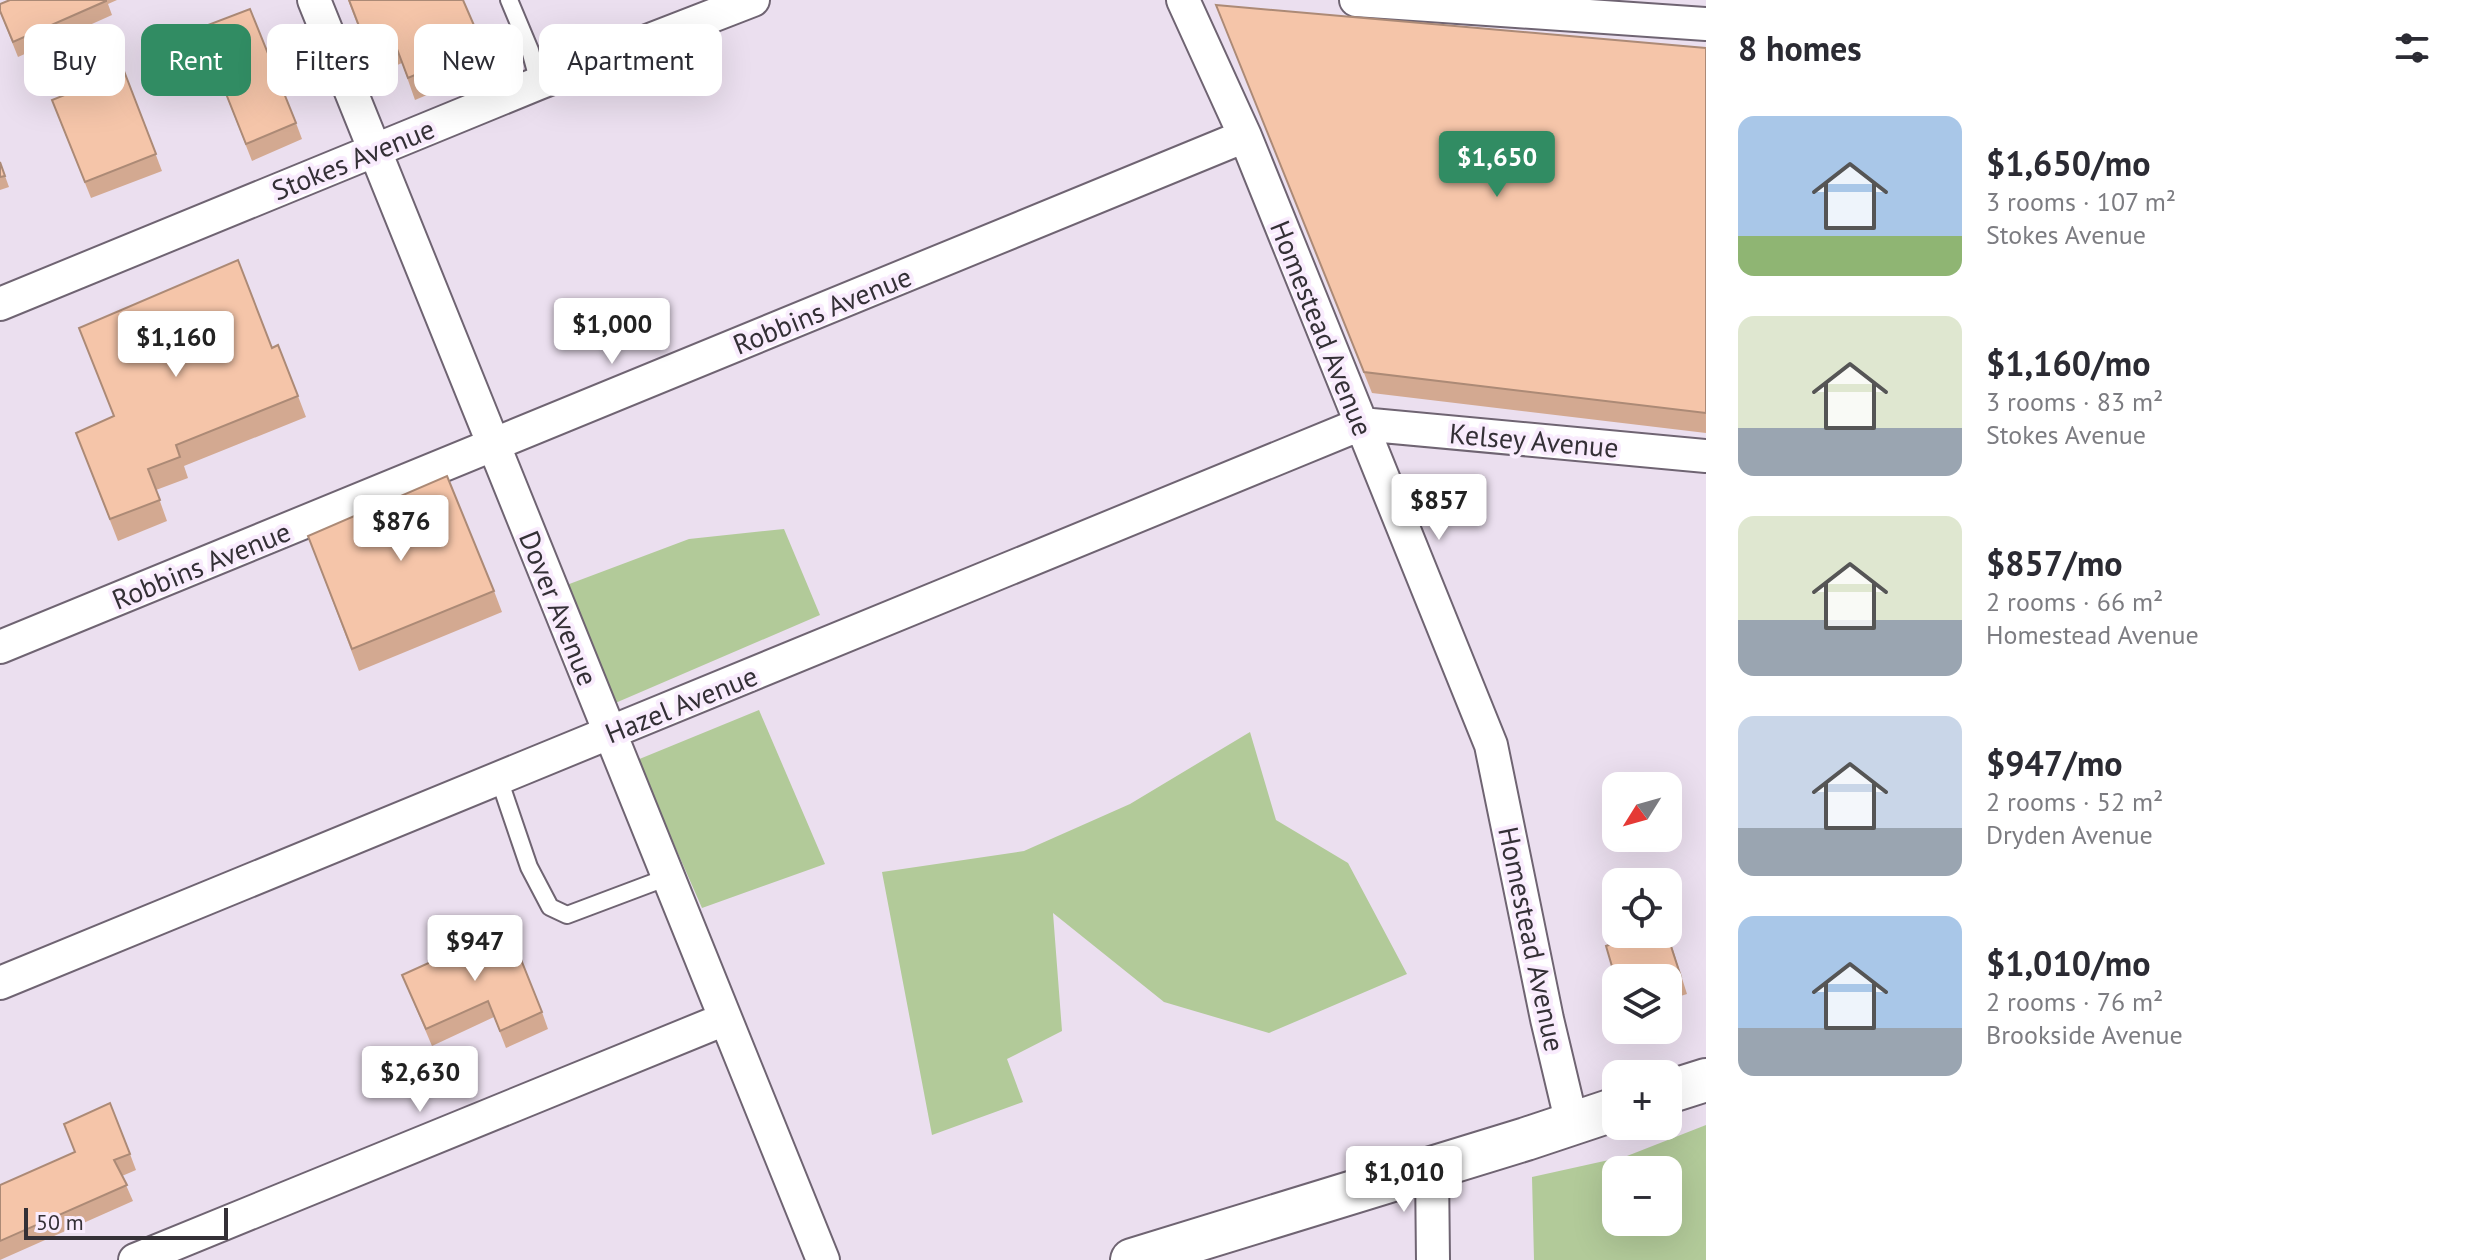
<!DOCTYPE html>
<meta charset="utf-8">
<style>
:root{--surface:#fff;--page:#f2f2f3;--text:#2b2b33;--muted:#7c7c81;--accent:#318c63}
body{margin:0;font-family:"PT Sans",sans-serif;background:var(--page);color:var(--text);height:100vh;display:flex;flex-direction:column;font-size:30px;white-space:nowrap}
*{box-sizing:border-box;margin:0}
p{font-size:26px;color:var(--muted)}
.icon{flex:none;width:44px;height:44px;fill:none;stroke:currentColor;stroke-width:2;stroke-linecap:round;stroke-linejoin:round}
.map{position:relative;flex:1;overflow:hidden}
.details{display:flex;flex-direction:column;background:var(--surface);width:760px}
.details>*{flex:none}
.banner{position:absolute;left:24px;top:24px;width:760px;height:72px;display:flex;gap:16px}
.needle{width:52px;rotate:233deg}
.buttons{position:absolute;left:1602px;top:772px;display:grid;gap:16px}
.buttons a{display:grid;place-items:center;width:80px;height:80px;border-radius:16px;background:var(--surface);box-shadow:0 8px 32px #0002;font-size:40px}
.scale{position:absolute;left:24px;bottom:20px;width:204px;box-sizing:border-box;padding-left:8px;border:4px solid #343036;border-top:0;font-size:22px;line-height:28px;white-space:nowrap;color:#343036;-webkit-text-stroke:6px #f9ecfd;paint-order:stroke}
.price{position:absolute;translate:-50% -68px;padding:0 18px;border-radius:8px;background:#fff;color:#222;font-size:26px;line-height:52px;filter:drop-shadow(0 2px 4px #0008)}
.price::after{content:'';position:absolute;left:50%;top:48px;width:24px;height:18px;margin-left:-12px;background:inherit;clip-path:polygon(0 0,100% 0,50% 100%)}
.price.current{background:var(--accent);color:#fff}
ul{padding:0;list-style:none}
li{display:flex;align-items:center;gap:24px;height:200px;padding:0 32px}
li span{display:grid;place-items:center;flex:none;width:224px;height:160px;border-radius:16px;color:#555}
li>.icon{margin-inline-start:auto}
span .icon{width:96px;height:96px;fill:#fffc;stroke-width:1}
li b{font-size:34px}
h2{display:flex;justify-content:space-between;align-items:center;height:96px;padding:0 32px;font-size:34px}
.chip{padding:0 28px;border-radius:16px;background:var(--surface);box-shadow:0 8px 32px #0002;font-size:28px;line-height:72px}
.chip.current{background:var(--accent);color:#fff}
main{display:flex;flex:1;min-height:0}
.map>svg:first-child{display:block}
.green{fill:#b2ca99;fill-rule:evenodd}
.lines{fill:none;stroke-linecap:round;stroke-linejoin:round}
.service-casing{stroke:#6f6472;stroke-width:20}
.minor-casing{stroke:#6f6472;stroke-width:36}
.tertiary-casing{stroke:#6f6472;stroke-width:46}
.service{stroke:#fff;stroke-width:16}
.minor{stroke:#fff;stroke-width:32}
.tertiary{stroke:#fff;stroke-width:42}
.wall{fill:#d3a991}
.building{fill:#f5c5a9;stroke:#ac8a76;stroke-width:2}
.labels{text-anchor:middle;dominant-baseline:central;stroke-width:8;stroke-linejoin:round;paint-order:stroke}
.street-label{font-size:28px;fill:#343036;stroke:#f9ecfd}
</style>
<main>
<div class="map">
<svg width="1706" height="1260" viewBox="0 0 1706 1260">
<rect width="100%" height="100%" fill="#ebdfef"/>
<path class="green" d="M 784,529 L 820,615 L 613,704 L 564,586 L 689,539 Z
M 759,710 L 825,864 L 702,908 L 637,760 Z
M 1250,732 L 1276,820 L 1348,863 L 1407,974 L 1269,1033 L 1164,1002 L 1053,913 L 1062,1031 L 1007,1059 L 1023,1102 L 932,1135 L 882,872 L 1024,851 L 1130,804 Z
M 1706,1125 L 1706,1260 L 1534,1260 L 1532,1177 L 1627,1156 ZM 1668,1170 L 1668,1222 L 1616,1222 L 1616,1170 Z"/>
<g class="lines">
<g class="service-casing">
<path id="service" d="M 509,0 L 530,50 L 539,83
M 499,779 L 529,867 L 550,907 L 567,915 L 668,877"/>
</g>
<g class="minor-casing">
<path id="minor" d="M 314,0 L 823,1260
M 1183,0 L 1245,136 L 1491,745 L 1547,1019 L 1572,1124
M 1356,0 L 1706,24
M 0,304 L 539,83 L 753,0
M 0,647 L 1245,136
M 0,983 L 1361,424 L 1706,456
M 1432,1168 L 1433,1260
M 135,1260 L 725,1019"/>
</g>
<g class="tertiary-casing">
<path id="tertiary" d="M 1668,1092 L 1706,1080
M 1132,1260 L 1526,1139 L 1616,1109"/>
</g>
<use href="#service" class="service"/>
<use href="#minor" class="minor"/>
<use href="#tertiary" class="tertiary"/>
</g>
<path class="wall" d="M 10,0 L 117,0 L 108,4 L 112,15 L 18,57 L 0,12 Z
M 348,0 L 483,46 L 491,68 L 415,100 L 402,63 L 376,74 Z
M 1216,5 L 1706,48 L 1706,433 L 1372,393 Z
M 206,44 L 296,123 L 302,139 L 252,161 Z
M 124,71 L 162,171 L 91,198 L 58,116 Z
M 0,162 L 9,187 L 0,190 Z
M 272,348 L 298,396 L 306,417 L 184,466 L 188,478 L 156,490 L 167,521 L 118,541 L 84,454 L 113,417 Z
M 308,536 L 494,591 L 502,612 L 359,671 Z
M 1668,934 L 1687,994 L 1668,1000 Z
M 402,975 L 542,1012 L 548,1029 L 506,1048 L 494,1017 L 432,1046 Z
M 130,1154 L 136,1170 L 122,1176 L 133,1201 L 0,1260 L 0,1185 Z"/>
<path class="building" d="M 10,0 L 106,0 L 106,1 L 13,42 L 0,11 L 0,4 Z
M 349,0 L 463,0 L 483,46 L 408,78 L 394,41 L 369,52 Z
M 1216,5 L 1706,48 L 1706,413 L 1364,372 Z
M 250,9 L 296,123 L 246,144 L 200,28 Z
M 124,71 L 156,154 L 85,182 L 52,100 Z
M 0,162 L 5,176 L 0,177 Z
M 238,260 L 272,348 L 278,345 L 298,396 L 176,445 L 180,457 L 148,469 L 160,500 L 110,519 L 76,433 L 114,416 L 79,328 Z
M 447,476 L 494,591 L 352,649 L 308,536 Z
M 508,927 L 542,1012 L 500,1031 L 488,1001 L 426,1029 L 402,975 Z
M 1622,934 L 1667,934 L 1681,977 L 1668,982 L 1668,978 L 1616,978 L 1616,980 L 1606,946 L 1623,940 Z
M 110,1103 L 130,1154 L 114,1160 L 127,1185 L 0,1241 L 0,1185 L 75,1152 L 64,1124 Z"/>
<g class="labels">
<g class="street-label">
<text transform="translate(353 159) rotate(-22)">Stokes Avenue</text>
<text transform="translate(822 310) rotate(-22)">Robbins Avenue</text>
<text transform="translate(1322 328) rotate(68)">Homestead Avenue</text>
<text transform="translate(1534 440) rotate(5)">Kelsey Avenue</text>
<text transform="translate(201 565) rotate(-22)">Robbins Avenue</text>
<text transform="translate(559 608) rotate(68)">Dover Avenue</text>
<text transform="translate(681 704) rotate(-22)">Hazel Avenue</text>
<text transform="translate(1532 939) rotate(78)">Homestead Avenue</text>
</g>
</g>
</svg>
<div class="buttons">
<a><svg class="needle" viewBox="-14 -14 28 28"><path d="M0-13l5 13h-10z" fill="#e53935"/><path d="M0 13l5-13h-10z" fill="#7c7c81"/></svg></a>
<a><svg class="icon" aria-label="locate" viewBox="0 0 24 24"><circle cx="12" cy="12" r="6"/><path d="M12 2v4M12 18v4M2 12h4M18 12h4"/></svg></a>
<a><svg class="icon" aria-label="layers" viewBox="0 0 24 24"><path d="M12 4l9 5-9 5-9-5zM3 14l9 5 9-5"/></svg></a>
<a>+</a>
<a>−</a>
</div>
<div class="scale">50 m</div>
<b class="price current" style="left:1497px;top:199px">$1,650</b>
<b class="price" style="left:612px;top:366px">$1,000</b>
<b class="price" style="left:176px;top:379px">$1,160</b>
<b class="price" style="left:1439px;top:542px">$857</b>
<b class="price" style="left:401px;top:563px">$876</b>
<b class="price" style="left:475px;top:983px">$947</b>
<b class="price" style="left:420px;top:1114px">$2,630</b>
<b class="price" style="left:1404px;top:1214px">$1,010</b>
<div class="banner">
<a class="chip">Buy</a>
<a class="chip current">Rent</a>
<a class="chip">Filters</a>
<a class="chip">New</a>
<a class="chip">Apartment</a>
</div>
</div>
<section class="details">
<h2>8 homes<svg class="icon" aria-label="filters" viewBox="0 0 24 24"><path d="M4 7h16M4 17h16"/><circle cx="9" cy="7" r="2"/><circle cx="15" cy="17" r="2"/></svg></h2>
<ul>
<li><span style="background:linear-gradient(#a9c7e8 75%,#8fb573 0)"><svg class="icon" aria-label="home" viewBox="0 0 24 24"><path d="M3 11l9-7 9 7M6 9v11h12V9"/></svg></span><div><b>$1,650/mo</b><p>3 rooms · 107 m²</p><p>Stokes Avenue</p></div></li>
<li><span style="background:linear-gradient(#dfe7d0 70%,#9aa5b1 0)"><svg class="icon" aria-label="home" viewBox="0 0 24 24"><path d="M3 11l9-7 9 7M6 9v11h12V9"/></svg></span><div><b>$1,160/mo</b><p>3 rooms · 83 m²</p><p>Stokes Avenue</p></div></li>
<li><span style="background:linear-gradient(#dfe7d0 65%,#9aa5b1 0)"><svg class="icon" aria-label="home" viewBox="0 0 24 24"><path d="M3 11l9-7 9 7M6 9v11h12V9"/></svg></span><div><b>$857/mo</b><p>2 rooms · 66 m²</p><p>Homestead Avenue</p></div></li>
<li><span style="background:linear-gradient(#c9d6e8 70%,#9aa5b1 0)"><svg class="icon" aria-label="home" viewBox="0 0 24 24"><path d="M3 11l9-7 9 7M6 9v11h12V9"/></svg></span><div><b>$947/mo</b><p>2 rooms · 52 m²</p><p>Dryden Avenue</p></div></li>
<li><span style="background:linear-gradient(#a9c7e8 70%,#9aa5b1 0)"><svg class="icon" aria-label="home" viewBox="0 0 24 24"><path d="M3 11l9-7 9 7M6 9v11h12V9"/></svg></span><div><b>$1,010/mo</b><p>2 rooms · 76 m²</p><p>Brookside Avenue</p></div></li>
</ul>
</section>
</main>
